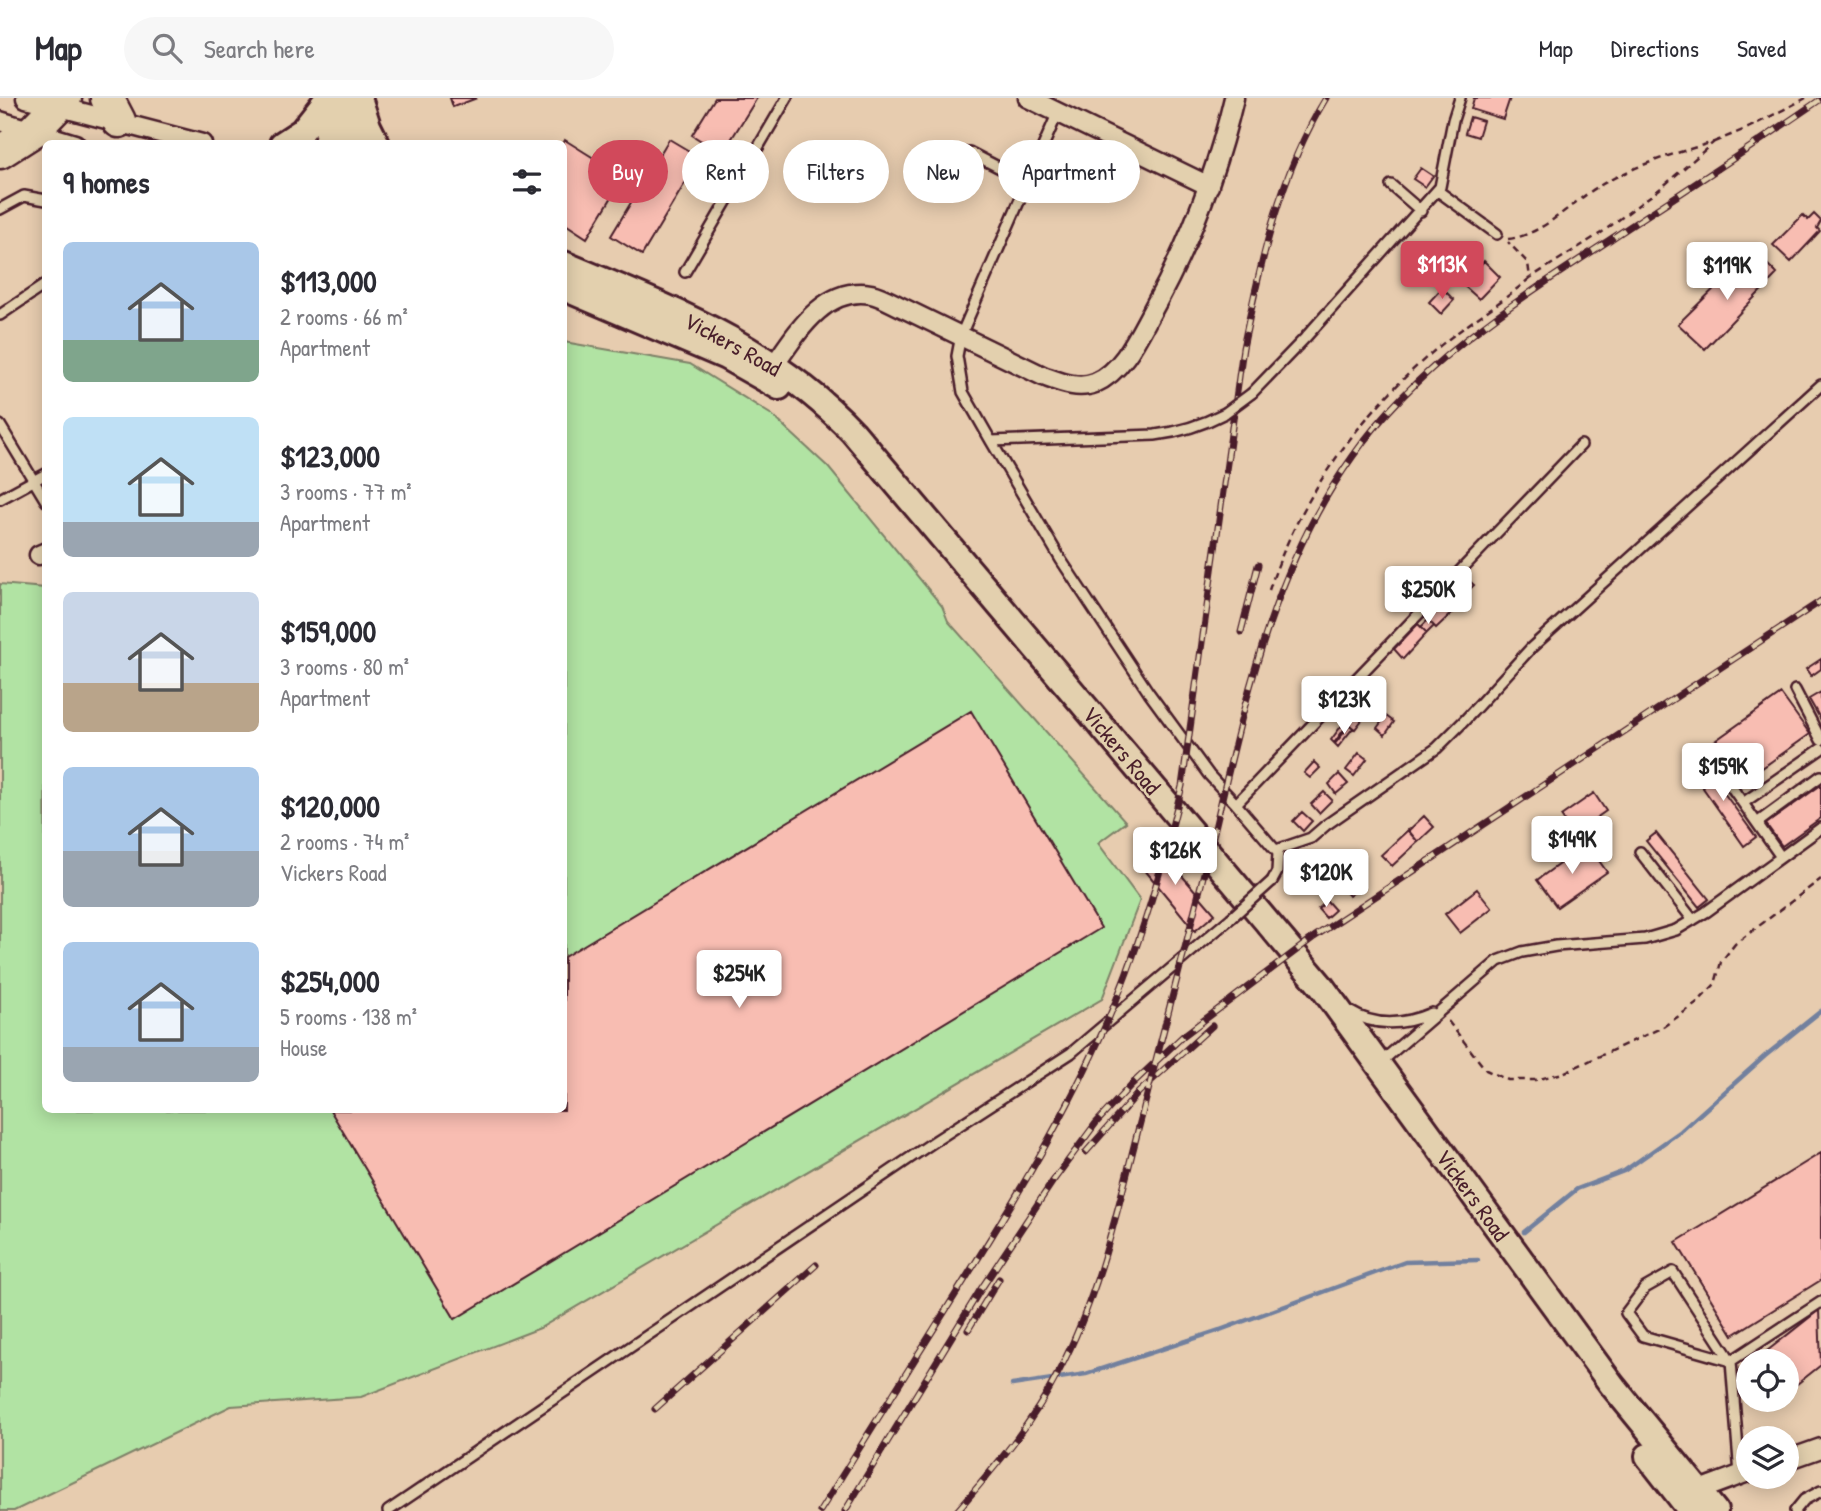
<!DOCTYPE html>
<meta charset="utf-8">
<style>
:root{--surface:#fff;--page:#f7f7f7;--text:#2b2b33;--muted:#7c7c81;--line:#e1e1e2;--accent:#d1495b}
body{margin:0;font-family:"Patrick Hand",sans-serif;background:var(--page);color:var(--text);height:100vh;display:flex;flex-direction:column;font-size:26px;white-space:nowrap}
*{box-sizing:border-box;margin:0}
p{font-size:23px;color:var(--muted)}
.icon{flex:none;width:38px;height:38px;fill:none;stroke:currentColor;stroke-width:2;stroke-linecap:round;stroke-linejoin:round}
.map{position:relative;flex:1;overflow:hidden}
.panel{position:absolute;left:42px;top:42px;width:525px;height:973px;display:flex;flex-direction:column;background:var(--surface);border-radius:10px;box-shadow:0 4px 18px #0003}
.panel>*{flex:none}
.guide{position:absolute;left:588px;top:42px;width:665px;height:63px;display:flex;gap:14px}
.fabs{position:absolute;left:1736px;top:1251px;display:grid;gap:14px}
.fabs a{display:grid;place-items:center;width:63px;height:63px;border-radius:50%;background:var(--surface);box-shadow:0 4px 18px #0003;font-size:35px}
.price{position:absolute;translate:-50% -60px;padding:0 16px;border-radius:7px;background:#fff;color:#222;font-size:23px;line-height:46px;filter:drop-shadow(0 2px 4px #0008)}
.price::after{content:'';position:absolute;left:50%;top:42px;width:21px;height:16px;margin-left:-10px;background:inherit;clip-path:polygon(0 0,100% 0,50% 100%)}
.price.current{background:var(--accent);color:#fff}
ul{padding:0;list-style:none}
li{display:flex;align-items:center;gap:21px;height:175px;padding:0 21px}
li span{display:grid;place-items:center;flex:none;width:196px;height:140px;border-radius:10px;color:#555}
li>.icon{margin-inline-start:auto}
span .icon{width:84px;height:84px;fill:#fffc;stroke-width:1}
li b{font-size:30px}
h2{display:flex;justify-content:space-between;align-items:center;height:84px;padding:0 21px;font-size:30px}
.pill{padding:0 24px;border-radius:32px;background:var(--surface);box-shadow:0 4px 18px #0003;font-size:24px;line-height:63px}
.pill.current{background:var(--accent);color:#fff}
header{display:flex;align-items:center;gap:42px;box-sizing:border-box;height:98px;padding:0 35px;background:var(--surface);border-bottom:2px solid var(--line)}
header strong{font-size:33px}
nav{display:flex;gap:38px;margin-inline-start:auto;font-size:24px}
.search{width:490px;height:63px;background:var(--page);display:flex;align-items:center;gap:18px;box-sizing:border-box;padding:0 24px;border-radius:38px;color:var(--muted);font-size:26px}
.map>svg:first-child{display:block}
.green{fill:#b1e3a3;stroke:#7e8167;stroke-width:2}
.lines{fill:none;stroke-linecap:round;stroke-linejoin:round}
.stream{stroke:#72809e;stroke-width:4.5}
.building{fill:#f8bdb2;stroke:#4a1f2b;stroke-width:2}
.lane-casing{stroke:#4a1f2b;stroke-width:14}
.street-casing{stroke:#4a1f2b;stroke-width:23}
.secondary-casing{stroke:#4a1f2b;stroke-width:30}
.highway-casing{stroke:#4a1f2b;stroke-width:37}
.path{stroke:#4a1f2b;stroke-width:2.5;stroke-dasharray:7 5;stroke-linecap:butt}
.lane{stroke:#e3d0ae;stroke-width:9}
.street{stroke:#e3d0ae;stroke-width:18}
.secondary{stroke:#e3d0ae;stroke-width:24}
.highway{stroke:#e3d0ae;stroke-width:32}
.rail-casing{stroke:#4a1f2b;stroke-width:7}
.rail{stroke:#e3d0ae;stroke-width:4.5;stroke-dasharray:13;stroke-linecap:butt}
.lane-bridge-casing{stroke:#4a1f2b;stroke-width:14;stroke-linecap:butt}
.lane-bridge{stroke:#e3d0ae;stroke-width:9}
.labels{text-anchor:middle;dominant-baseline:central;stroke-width:5;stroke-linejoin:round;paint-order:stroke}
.street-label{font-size:23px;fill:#4a1f2b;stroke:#e3d0ae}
</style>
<header>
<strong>Map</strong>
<div class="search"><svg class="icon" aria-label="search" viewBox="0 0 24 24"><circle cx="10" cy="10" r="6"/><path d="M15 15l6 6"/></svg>Search here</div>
<nav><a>Map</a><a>Directions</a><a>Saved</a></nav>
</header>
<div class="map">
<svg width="1821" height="1413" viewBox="0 0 1821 1413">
<rect width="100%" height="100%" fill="#e7ccaf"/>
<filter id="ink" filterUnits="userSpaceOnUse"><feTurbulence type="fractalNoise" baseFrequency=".0143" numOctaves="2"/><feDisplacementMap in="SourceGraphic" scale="14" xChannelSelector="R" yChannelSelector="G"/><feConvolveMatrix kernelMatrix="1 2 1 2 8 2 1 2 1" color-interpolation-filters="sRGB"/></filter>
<g filter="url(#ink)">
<path class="green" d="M 564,244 L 690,266 L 772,317 L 828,369 L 942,508 L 948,523 L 1126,724 L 1098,745 L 1140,802 L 1102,901 L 540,1230 L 361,1299 L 231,1308 L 14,1413 L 0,1413 L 0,486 L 45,490 L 46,1012 L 564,1012 Z"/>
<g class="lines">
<path class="stream" d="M 1524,1134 L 1577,1091 L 1624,1073 L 1681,1033 L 1765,958 L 1821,913
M 1012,1287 L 1086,1276 L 1220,1232 L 1405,1164 L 1478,1162"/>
</g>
<path class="building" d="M 450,0 L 477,0 L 453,9 Z
M 715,0 L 757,0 L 722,56 L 692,37 Z
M 1474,0 L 1510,0 L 1503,21 L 1471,11 Z
M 1470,19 L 1483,23 L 1478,39 L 1465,35 Z
M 669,41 L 701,60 L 706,52 L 721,61 L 711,77 L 704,76 L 694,70 L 642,157 L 611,138 Z
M 565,42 L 624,79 L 587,140 L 564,125 L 563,46 Z
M 1421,70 L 1433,78 L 1425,89 L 1413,81 Z
M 1814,116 L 1821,123 L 1817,130 L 1820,133 L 1791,164 L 1773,147 L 1803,117 L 1808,122 Z
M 1760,159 L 1777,176 L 1705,251 L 1678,226 L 1732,173 L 1734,175 L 1745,165 L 1748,169 Z
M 1484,163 L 1500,179 L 1479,201 L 1462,186 Z
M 1442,190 L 1454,202 L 1441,216 L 1429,204 Z
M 1465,479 L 1474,487 L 1462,499 L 1453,491 Z
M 1445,498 L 1457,510 L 1436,530 L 1425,519 Z
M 1428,522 L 1434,528 L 1427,535 L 1421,529 Z
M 1418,526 L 1427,535 L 1403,561 L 1394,551 Z
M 1821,561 L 1821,571 L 1811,578 L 1806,571 Z
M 1821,594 L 1821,622 L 1809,601 Z
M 1781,596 L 1810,636 L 1741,685 L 1712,645 Z
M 971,613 L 1101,830 L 455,1221 L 330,1012 L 564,1012 L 564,859 Z
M 1351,614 L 1362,622 L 1355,631 L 1344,623 Z
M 1386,618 L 1394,624 L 1385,637 L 1377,630 Z
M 1345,623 L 1348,626 L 1334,645 L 1331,642 Z
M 1350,627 L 1353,630 L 1338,649 L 1335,646 Z
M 1359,655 L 1367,661 L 1354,678 L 1346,672 Z
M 1700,662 L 1756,739 L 1744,748 L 1689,670 Z
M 1314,664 L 1320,670 L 1310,680 L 1304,675 Z
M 1339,676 L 1348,686 L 1336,696 L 1329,686 Z
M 1821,687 L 1821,720 L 1782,748 L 1766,726 Z
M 1324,694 L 1332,702 L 1319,715 L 1311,706 Z
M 1594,695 L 1606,713 L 1573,736 L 1561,718 Z
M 1302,714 L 1312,723 L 1303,733 L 1293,723 Z
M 1424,718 L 1434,729 L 1418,744 L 1408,733 Z
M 1408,732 L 1418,744 L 1392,768 L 1381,757 Z
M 1656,735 L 1709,801 L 1699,809 L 1646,743 Z
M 1153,744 L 1215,816 L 1195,833 L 1135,760 Z
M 1587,746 L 1607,774 L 1557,809 L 1537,782 Z
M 1356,782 L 1361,789 L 1349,798 L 1344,792 Z
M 1477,791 L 1492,810 L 1460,835 L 1445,816 Z
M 1327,803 L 1335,812 L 1326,820 L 1318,811 Z
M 1821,1055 L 1821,1182 L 1733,1237 L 1676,1144 Z
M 1819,1212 L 1821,1267 L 1787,1294 L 1787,1264 L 1753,1264 Z"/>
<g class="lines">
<g class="lane-casing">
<path id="lane" d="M 1058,14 L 961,237 L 957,258 L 963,294 L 991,343 L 1061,462 L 1149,595 L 1209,677 L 1236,706
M 969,54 L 1027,84
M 1391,87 L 1421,113
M 1438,93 L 1497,136
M 0,111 L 24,98 L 46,102
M 685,174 L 787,0
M 0,217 L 46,186
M 1252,295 L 1305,240 L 1440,89 L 1453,22 L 1460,0
M 0,327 L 46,403
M 991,343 L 1155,337 C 1181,334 1202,327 1225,315
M 0,401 L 46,376
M 1795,592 L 1821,642
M 1706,653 L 1781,759
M 1743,705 L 1821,651
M 1757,725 L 1821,678
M 1276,752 L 1311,740 L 1326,727 L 1437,650 L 1464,623 L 1531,550 L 1821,287
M 1640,754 L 1693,822
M 1272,783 L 1277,774 L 1278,755 L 1236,706 L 1581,347
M 1349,913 C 1376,930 1404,927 1432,915
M 1381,964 L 1498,863 L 1522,854 L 1556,848 L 1645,841 L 1676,832 L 1706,814 L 1821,730
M 1740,1377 L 1731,1263 L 1673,1174 L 1645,1190 L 1626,1215 L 1643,1238 L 1731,1263 L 1821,1204
M 388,1413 L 935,1043 L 1071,955 L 1231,820
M 1795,1413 L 1804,1402 L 1821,1393"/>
</g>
<g class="street-casing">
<path id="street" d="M 26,0 L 202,46
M 1028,0 L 1209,88
M 0,23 L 75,46
M 767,277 C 792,244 820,187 871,196 C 880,198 889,203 897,207 L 1043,278 C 1060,284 1077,292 1095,285 C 1122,274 1138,239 1151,215 C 1189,147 1216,76 1234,0
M 39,457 L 46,454
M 1787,1362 L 1821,1350
M 1691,1398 L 1697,1393 L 1748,1374"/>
</g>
<g class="secondary-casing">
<path id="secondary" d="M 359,0 L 368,28 L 377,46
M 282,46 L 302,33 L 328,0
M 326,46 L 335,0
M 348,46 L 357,1
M 564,166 C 671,211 771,248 853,334 L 1322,889 L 1612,1287 L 1715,1413
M 564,190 L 726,259 L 779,289
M 1648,1358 L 1691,1413"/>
</g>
<g class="highway-casing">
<path id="highway" d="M 107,0 L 119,23
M 0,54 L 33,33 L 65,0"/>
</g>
<path class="path" d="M 1714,44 L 1748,30 L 1806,0
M 1508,141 C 1544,137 1571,104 1601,87 C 1636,67 1675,55 1714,44 L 1661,90 L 1601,135 L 1530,180
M 1269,492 C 1300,398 1360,316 1435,252 C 1466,226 1500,206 1530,180 L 1528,165 L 1508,144
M 1448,923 L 1486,972 L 1508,982 L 1535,982 L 1563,975 L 1663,929 L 1696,906 L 1715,886 L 1721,864 L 1735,846 L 1821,781"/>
<use href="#lane" class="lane"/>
<use href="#street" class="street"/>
<use href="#secondary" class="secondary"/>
<use href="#highway" class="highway"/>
<g class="rail-casing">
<path id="rail" d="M 1241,534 L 1258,467
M 1086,1054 L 1139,994 L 1212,928
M 968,1232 L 999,1181
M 655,1311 L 816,1167
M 820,1413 C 864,1343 908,1272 952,1202 C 1005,1118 1057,1034 1098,944 C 1136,863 1161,775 1182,688 L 1243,250 C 1261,163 1279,77 1326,0
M 845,1413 L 979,1194 L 1053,1083 L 1096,1025 L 1131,987 L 1183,938 L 1314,839 L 1821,503
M 957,1413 C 995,1369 1033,1325 1059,1273 C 1101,1193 1119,1104 1142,1017 C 1166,921 1192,826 1215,730 C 1246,600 1273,469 1353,358 C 1419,264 1516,203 1611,141 C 1681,95 1752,49 1821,1"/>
</g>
<use href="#rail" class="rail"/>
<g class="lane-bridge-casing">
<path id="lane-bridge" d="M 1225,315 L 1252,295
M 1231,820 L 1272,783"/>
</g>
<use href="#lane-bridge" class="lane-bridge"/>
</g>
</g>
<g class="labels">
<g class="street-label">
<text transform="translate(733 246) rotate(29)">Vickers Road</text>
<text transform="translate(1122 652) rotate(50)">Vickers Road</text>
<text transform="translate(1473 1097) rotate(54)">Vickers Road</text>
</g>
</g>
</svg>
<div class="fabs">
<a><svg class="icon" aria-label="locate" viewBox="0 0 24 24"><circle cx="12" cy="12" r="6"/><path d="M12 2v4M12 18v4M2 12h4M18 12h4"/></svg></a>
<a><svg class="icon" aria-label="layers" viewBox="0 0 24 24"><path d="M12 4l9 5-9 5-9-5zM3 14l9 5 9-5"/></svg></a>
</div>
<b class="price current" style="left:1442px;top:203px">$113K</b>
<b class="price" style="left:1727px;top:204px">$119K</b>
<b class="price" style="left:1428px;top:528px">$250K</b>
<b class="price" style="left:1344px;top:638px">$123K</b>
<b class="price" style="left:1723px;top:705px">$159K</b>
<b class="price" style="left:1572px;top:778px">$149K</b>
<b class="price" style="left:1175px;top:789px">$126K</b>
<b class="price" style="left:1326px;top:811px">$120K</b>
<b class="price" style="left:739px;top:912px">$254K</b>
<div class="guide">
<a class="pill current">Buy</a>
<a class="pill">Rent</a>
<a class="pill">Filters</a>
<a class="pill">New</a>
<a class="pill">Apartment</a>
</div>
<section class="panel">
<h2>9 homes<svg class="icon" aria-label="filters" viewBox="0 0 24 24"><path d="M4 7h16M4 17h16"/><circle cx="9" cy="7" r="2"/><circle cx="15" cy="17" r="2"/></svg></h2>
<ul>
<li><span style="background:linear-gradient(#a9c7e8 70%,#7fa58c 0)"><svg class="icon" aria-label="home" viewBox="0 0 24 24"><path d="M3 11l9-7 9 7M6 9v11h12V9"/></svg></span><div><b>$113,000</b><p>2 rooms · 66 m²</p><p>Apartment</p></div></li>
<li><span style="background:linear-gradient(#bfe0f5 75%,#9aa5b1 0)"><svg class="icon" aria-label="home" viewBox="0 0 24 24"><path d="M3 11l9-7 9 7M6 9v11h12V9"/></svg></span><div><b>$123,000</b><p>3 rooms · 77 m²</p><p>Apartment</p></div></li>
<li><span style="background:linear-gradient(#c9d6e8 65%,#b9a48a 0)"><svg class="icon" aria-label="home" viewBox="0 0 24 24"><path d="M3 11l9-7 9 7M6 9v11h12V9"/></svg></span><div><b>$159,000</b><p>3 rooms · 80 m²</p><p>Apartment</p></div></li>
<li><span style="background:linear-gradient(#a9c7e8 60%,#9aa5b1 0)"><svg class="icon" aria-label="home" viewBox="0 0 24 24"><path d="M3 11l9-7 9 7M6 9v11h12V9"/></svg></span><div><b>$120,000</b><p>2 rooms · 74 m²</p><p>Vickers Road</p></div></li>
<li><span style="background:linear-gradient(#a9c7e8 75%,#9aa5b1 0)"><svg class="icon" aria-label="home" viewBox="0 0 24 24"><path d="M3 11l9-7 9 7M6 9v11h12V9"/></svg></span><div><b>$254,000</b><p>5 rooms · 138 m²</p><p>House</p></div></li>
</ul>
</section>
</div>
